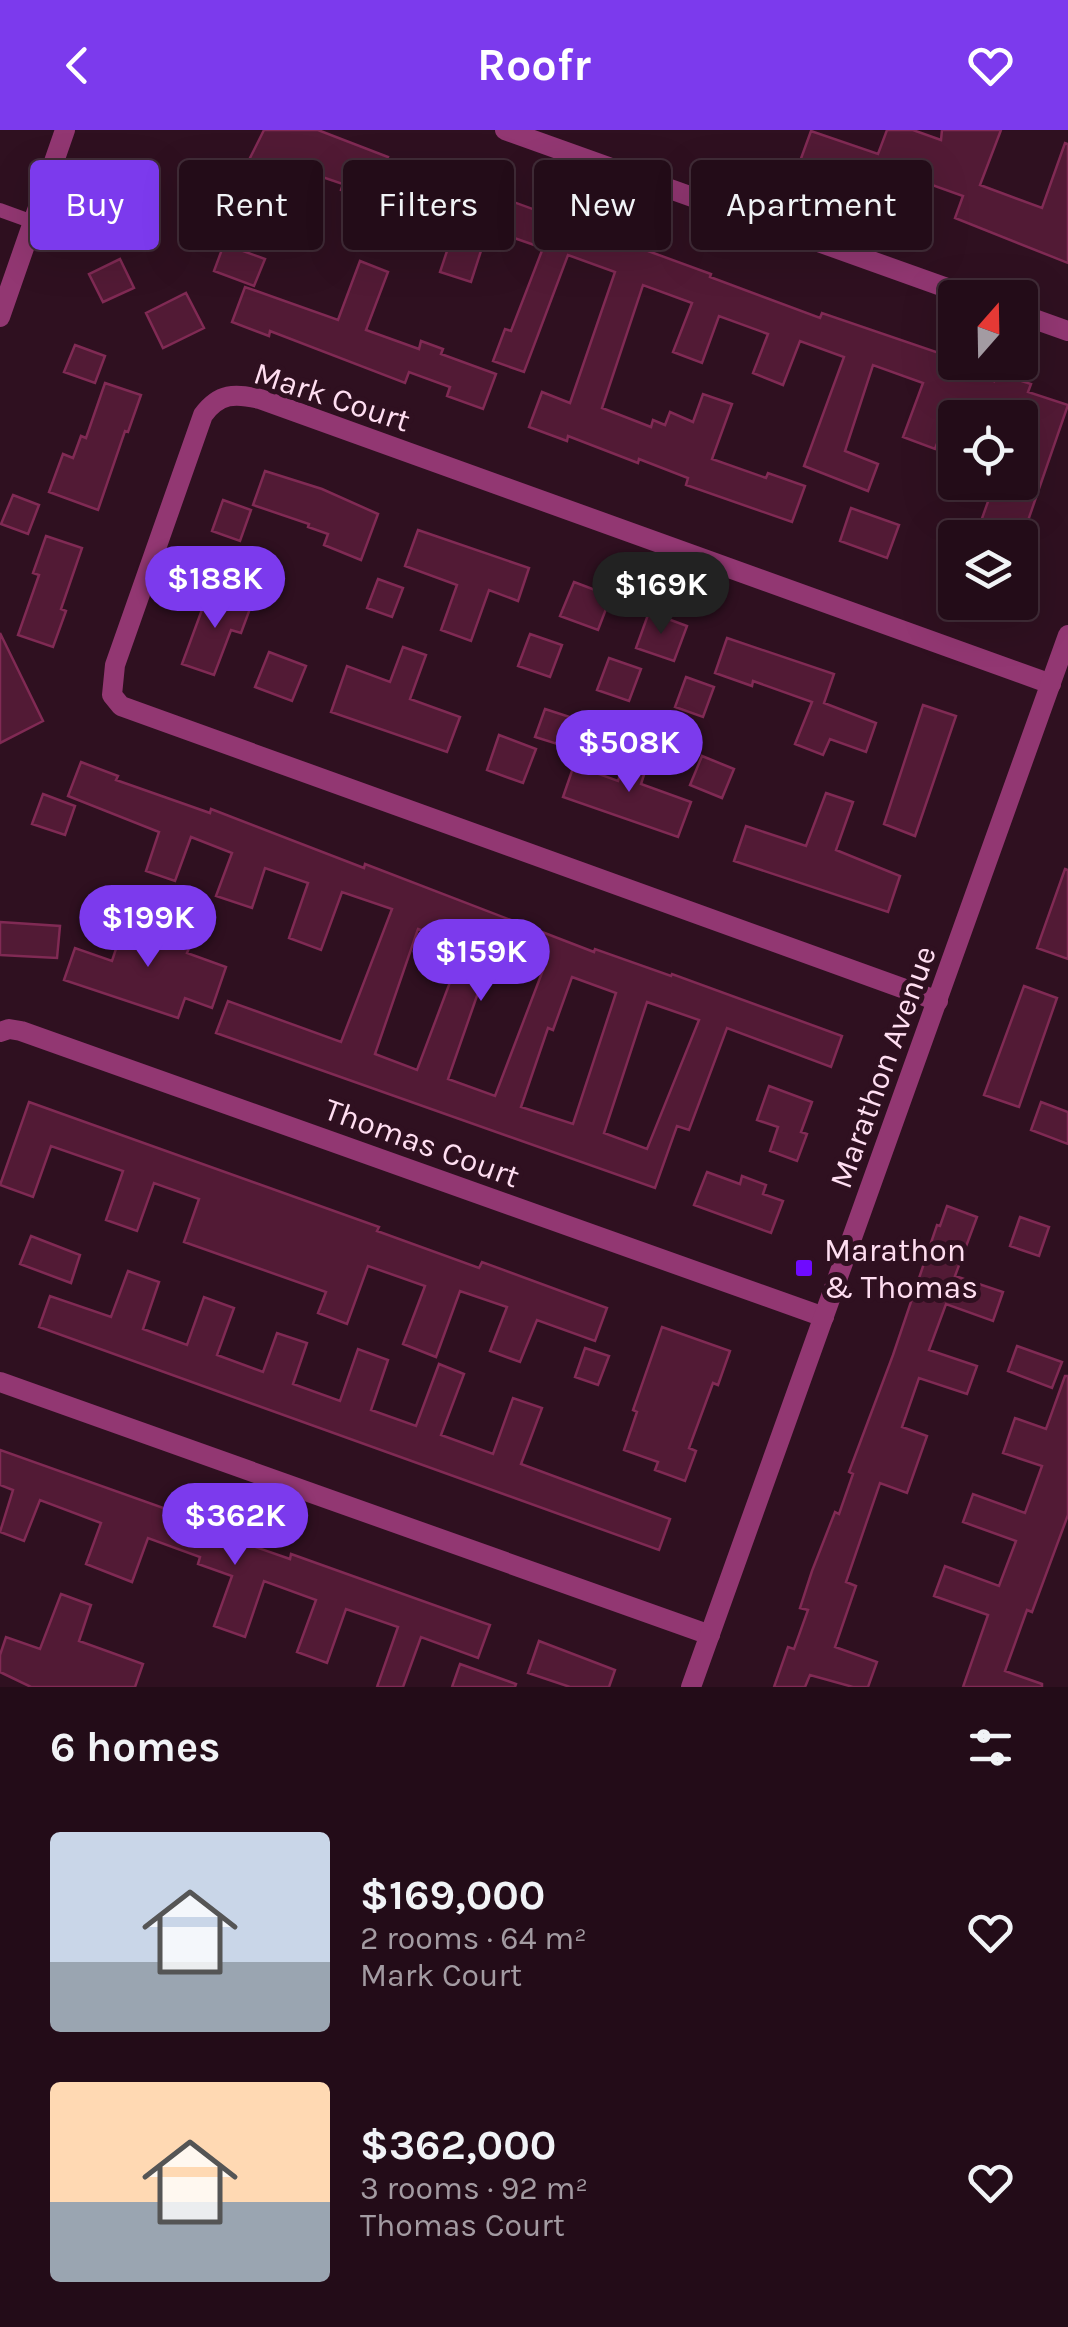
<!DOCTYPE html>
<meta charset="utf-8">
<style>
:root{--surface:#230c18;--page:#2f1a25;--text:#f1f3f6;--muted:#a39ba2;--line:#402c37;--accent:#7c3aed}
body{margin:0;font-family:Karla,sans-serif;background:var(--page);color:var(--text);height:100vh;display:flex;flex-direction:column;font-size:38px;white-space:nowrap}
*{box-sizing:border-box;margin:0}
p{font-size:32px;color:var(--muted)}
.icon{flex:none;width:55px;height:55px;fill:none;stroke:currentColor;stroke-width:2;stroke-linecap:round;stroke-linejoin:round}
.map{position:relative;height:1557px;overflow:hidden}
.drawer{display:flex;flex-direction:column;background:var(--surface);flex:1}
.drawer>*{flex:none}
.top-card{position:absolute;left:30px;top:30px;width:1010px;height:90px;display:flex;gap:20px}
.needle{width:65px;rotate:20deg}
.controls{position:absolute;left:938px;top:150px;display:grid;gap:20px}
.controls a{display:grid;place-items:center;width:100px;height:100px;border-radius:10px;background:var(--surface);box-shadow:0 10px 40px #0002,0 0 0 2px var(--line);font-size:50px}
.price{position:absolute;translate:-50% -85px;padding:0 22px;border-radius:35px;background:var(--accent);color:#fff;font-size:32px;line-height:65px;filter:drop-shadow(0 2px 5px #0008)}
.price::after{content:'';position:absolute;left:50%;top:60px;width:30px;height:22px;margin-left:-15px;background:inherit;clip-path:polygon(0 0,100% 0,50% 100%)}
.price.active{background:#222;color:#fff}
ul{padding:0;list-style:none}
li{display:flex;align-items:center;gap:30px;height:250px;padding:0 50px}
li span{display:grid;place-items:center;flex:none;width:280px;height:200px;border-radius:10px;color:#555}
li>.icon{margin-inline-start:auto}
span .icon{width:120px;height:120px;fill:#fffc;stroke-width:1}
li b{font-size:42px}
h2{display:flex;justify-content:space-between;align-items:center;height:120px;padding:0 50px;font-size:42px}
.tag{padding:0 35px;border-radius:10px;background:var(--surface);box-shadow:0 10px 40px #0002,0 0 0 2px var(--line);font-size:35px;line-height:90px}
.tag.active{background:var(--accent);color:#fff}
header{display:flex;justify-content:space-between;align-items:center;height:130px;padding:0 50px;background:var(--accent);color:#fff;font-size:45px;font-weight:700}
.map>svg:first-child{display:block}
.building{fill:#521a35;stroke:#802a54;stroke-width:2.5;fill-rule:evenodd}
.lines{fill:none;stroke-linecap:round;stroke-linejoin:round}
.service{stroke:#923772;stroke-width:14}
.minor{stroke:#923772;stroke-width:20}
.tertiary{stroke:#923772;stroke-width:20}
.poi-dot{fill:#6f0aff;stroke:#2f1020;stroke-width:4}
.labels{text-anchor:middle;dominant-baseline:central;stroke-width:10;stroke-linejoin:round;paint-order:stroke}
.street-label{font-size:32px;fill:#ffdef1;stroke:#2f1020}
.poi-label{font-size:32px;fill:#ffdef1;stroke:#2f1020;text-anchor:start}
</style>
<header><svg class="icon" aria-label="back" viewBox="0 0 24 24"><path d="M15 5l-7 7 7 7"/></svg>Roofr<svg class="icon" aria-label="heart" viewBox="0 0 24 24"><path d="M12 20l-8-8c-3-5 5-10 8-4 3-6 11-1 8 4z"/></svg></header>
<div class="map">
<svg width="1068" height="1557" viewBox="0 0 1068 1557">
<rect width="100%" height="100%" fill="#2f1020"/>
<path class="building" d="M 264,0 L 318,0 L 388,27 L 371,71 L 341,60 L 343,54 L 281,33 L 276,43 L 249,30 Z
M 887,0 L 913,0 L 941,10 L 942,0 L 1001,0 L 980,55 L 1042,78 L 1065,13 L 1068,14 L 1068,133 L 955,88 L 963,66 L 924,52 L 914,78 L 799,34 L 811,1 L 878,24 Z
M 434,43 L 711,144 L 710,147 L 820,188 L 822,183 L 945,225 L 943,232 L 994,251 L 996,243 L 1031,254 L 1028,262 L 1068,275 L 1022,408 L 975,408 L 995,352 L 1020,352 L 1020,288 L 981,288 L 951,277 L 935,319 L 903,307 L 923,253 L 873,235 L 845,321 L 878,334 L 868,361 L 804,336 L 844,227 L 800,211 L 783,255 L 753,243 L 768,204 L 719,186 L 702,233 L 673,222 L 692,173 L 643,155 L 602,278 L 651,297 L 653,290 L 665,295 L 670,282 L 693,292 L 703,264 L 732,274 L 712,329 L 766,348 L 768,343 L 805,356 L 792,392 L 686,355 L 688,348 L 639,329 L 638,333 L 568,306 L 567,311 L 529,297 L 542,262 L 570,273 L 615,142 L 568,125 L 524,242 L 493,231 L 505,199 L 511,201 L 543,118 L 488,99 L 471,152 L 440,142 L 458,88 L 423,75 Z
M 379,65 L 401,73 L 392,97 L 370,89 Z
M 224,114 L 265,129 L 254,156 L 214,141 Z
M 120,129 L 134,158 L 103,172 L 89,144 Z
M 360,131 L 388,142 L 366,200 L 419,219 L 421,211 L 443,219 L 441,224 L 496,244 L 483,279 L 447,266 L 450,257 L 409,242 L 405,253 L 270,201 L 269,206 L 232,192 L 245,157 L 338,190 Z
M 186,163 L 204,198 L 163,218 L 146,183 Z
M 75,215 L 105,226 L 95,253 L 64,242 Z
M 105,253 L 141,265 L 128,302 L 125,301 L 98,380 L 49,362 L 63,324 L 73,328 L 81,306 L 86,308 Z
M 265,341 L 322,359 L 378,384 L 361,430 L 324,415 L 328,404 L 308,397 L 309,394 L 253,375 Z
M 13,365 L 39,375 L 28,404 L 1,394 Z
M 223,370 L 251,380 L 240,411 L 212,401 Z
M 851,378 L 899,395 L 887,428 L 840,411 Z
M 418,400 L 529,438 L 518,471 L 489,460 L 471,511 L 441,500 L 457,455 L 405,436 Z
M 46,406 L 82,418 L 61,479 L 66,481 L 53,517 L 18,505 L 39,445 L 33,443 Z
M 378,449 L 403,458 L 392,487 L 367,478 Z
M 574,452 L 611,466 L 598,500 L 560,486 Z
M 210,458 L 251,476 L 241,503 L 231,500 L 214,545 L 182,534 Z
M 649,482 L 687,496 L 674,531 L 636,518 Z
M 0,503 L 43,591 L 0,613 Z
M 530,504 L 562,515 L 550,547 L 518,536 Z
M 727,508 L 834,544 L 824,573 L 876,593 L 866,622 L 830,609 L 823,625 L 795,614 L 812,572 L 753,551 L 752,556 L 715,543 Z
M 403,517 L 426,525 L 410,569 L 460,587 L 447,622 L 331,582 L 347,536 L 390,552 Z
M 269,522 L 306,536 L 292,571 L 255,557 Z
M 609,528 L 641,539 L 629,571 L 597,560 Z
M 686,547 L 714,557 L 703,587 L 675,577 Z
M 923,575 L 956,586 L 915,706 L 884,694 Z
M 545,579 L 576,589 L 567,617 L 535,607 Z
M 499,605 L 536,619 L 523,653 L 487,640 Z
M 630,615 L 651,623 L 641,654 L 691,672 L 678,707 L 563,667 L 574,635 L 618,651 Z
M 702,626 L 734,639 L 722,668 L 690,655 Z
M 81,632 L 118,646 L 116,650 L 210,683 L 211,679 L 364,738 L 365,734 L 594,822 L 595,819 L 671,846 L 672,844 L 842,906 L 831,937 L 727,898 L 689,1000 L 677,996 L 655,1058 L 216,903 L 228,871 L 341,912 L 392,779 L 342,762 L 321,820 L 289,808 L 308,753 L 265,738 L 252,778 L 216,766 L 232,723 L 191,707 L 175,751 L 146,741 L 159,702 L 68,666 ZM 418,799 L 464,815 L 417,940 L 375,924 ZM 496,823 L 543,840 L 495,966 L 448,949 L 479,860 L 482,862 ZM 572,847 L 616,863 L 573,994 L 521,977 L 548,898 L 553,900 ZM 647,872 L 699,890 L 647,1019 L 604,1003 Z
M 826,663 L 853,672 L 836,720 L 900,746 L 888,782 L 734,731 L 746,696 L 806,716 Z
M 43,664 L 75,676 L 65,705 L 32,694 Z
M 1065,739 L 1068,740 L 1068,829 L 1037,818 Z
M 130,777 L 159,787 L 153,806 L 189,818 L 187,823 L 226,837 L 212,878 L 185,868 L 178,888 L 64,850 L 75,818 L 112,831 Z
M 0,792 L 60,796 L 57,828 L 0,825 Z
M 1024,856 L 1057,868 L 1019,977 L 984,965 Z
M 769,956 L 812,972 L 801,1002 L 807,1004 L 797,1031 L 770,1021 L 778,997 L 757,990 Z
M 29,972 L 379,1097 L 377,1101 L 479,1138 L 482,1132 L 607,1178 L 595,1211 L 537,1190 L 520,1232 L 490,1221 L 507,1177 L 460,1161 L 436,1227 L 403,1214 L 425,1156 L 368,1136 L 347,1194 L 318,1183 L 326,1162 L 184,1112 L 199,1069 L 154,1053 L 137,1101 L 106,1090 L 123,1041 L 51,1016 L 33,1067 L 0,1055 Z
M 1041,972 L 1068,982 L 1068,1014 L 1031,1000 Z
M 707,1042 L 740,1054 L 742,1046 L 766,1055 L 763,1064 L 783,1071 L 771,1103 L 694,1075 Z
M 947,1076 L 977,1087 L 955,1146 L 1003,1162 L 993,1191 L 946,1174 L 929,1220 L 977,1236 L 967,1264 L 919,1248 L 902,1297 L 927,1306 L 907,1363 L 880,1353 L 846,1452 L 856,1456 L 835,1517 L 877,1532 L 868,1557 L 853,1557 L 810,1545 L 805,1557 L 774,1557 L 788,1517 L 794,1519 L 808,1480 L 800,1478 L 812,1441 L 835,1382 L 839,1384 L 853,1344 L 849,1342 L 893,1225 L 937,1095 L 940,1096 Z
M 1020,1087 L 1049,1097 L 1039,1126 L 1010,1116 Z
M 31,1106 L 80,1125 L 71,1153 L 20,1134 Z
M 128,1141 L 159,1152 L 143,1199 L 187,1215 L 204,1167 L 234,1178 L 217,1225 L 263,1242 L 277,1203 L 307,1213 L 293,1254 L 340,1271 L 358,1219 L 388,1230 L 371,1280 L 416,1296 L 439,1234 L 464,1244 L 441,1305 L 493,1324 L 513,1268 L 542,1278 L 521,1334 L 670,1389 L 659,1420 L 39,1197 L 50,1166 L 111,1187 Z
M 662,1197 L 730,1221 L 718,1255 L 713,1253 L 689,1318 L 696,1321 L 685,1351 L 655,1340 L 658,1332 L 624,1320 L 637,1282 L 633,1280 Z
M 1017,1216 L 1062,1232 L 1052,1258 L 1008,1241 Z
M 585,1218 L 609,1226 L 598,1255 L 575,1247 Z
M 1065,1246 L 1068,1246 L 1068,1385 L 1032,1482 L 1027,1480 L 1005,1541 L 1042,1554 L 1042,1557 L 963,1557 L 988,1485 L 934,1466 L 945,1436 L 999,1456 L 1016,1411 L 963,1392 L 973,1364 L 1025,1383 L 1042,1336 L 1003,1323 L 1015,1288 L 1046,1299 Z
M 0,1320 L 200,1391 L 198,1397 L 290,1429 L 291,1424 L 490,1495 L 478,1528 L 421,1507 L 403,1557 L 377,1557 L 398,1497 L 346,1479 L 327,1533 L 297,1522 L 316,1470 L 264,1451 L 245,1507 L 214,1496 L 232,1446 L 198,1434 L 200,1427 L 148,1408 L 132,1452 L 86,1434 L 101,1393 L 40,1370 L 24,1411 L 0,1402 L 13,1360 L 0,1355 Z
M 61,1464 L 91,1475 L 79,1511 L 143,1534 L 135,1557 L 31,1557 L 0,1542 L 0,1525 L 6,1507 L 40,1519 Z
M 539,1511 L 615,1540 L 609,1557 L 570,1557 L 528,1543 Z
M 460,1534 L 516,1554 L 515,1557 L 452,1557 Z"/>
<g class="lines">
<path class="service" d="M 0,80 L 33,92"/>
<path class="minor" d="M 505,0 L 975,168
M 1020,184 L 1068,201
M 938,871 L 121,576 L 112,565 L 115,535 L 203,285 C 219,263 235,263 260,269 L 1051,554
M 0,902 L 9,899 L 21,901 L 824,1187
M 0,1252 L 710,1505"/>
<path class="tertiary" d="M 0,187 L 65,0
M 691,1557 L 1068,505"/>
</g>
<rect class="poi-dot" x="794" y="1128" width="20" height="20" rx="5"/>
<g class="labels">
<g class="street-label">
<text transform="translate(332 267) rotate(18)">Mark Court</text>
<text transform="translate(883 937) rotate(-70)">Marathon Avenue</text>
<text transform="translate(422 1013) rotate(20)">Thomas Court</text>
</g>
<g class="poi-label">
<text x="824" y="1120">Marathon<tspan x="824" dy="37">&amp; Thomas</tspan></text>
</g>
</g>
</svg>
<div class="controls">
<a><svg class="needle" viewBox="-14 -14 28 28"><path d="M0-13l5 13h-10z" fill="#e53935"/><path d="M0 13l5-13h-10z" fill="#a39ba2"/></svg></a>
<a><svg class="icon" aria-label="locate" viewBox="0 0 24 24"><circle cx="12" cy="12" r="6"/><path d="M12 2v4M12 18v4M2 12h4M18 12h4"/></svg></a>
<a><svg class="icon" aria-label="layers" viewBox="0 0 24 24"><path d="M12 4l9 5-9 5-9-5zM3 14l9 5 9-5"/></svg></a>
</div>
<b class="price" style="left:215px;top:501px">$188K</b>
<b class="price active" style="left:661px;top:507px">$169K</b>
<b class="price" style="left:629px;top:665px">$508K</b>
<b class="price" style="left:148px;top:840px">$199K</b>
<b class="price" style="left:481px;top:874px">$159K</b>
<b class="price" style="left:235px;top:1438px">$362K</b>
<div class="top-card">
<a class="tag active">Buy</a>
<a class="tag">Rent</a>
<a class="tag">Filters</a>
<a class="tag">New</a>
<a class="tag">Apartment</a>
</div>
</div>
<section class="drawer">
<h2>6 homes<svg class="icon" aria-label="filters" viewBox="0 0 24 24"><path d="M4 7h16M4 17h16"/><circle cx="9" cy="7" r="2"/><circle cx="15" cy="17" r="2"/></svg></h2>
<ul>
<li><span style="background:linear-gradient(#c9d6e8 65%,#9aa5b1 0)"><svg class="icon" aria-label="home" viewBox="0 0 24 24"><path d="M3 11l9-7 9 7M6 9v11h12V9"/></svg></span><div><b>$169,000</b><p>2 rooms · 64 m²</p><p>Mark Court</p></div><svg class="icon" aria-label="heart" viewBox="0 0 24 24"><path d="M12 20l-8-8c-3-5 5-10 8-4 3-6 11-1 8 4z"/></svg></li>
<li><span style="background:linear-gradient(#ffd9b3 60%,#9aa5b1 0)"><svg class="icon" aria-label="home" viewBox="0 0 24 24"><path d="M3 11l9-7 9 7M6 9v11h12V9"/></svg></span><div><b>$362,000</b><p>3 rooms · 92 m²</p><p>Thomas Court</p></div><svg class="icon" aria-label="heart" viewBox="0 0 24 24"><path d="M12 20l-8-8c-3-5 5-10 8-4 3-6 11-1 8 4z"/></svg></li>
</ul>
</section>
